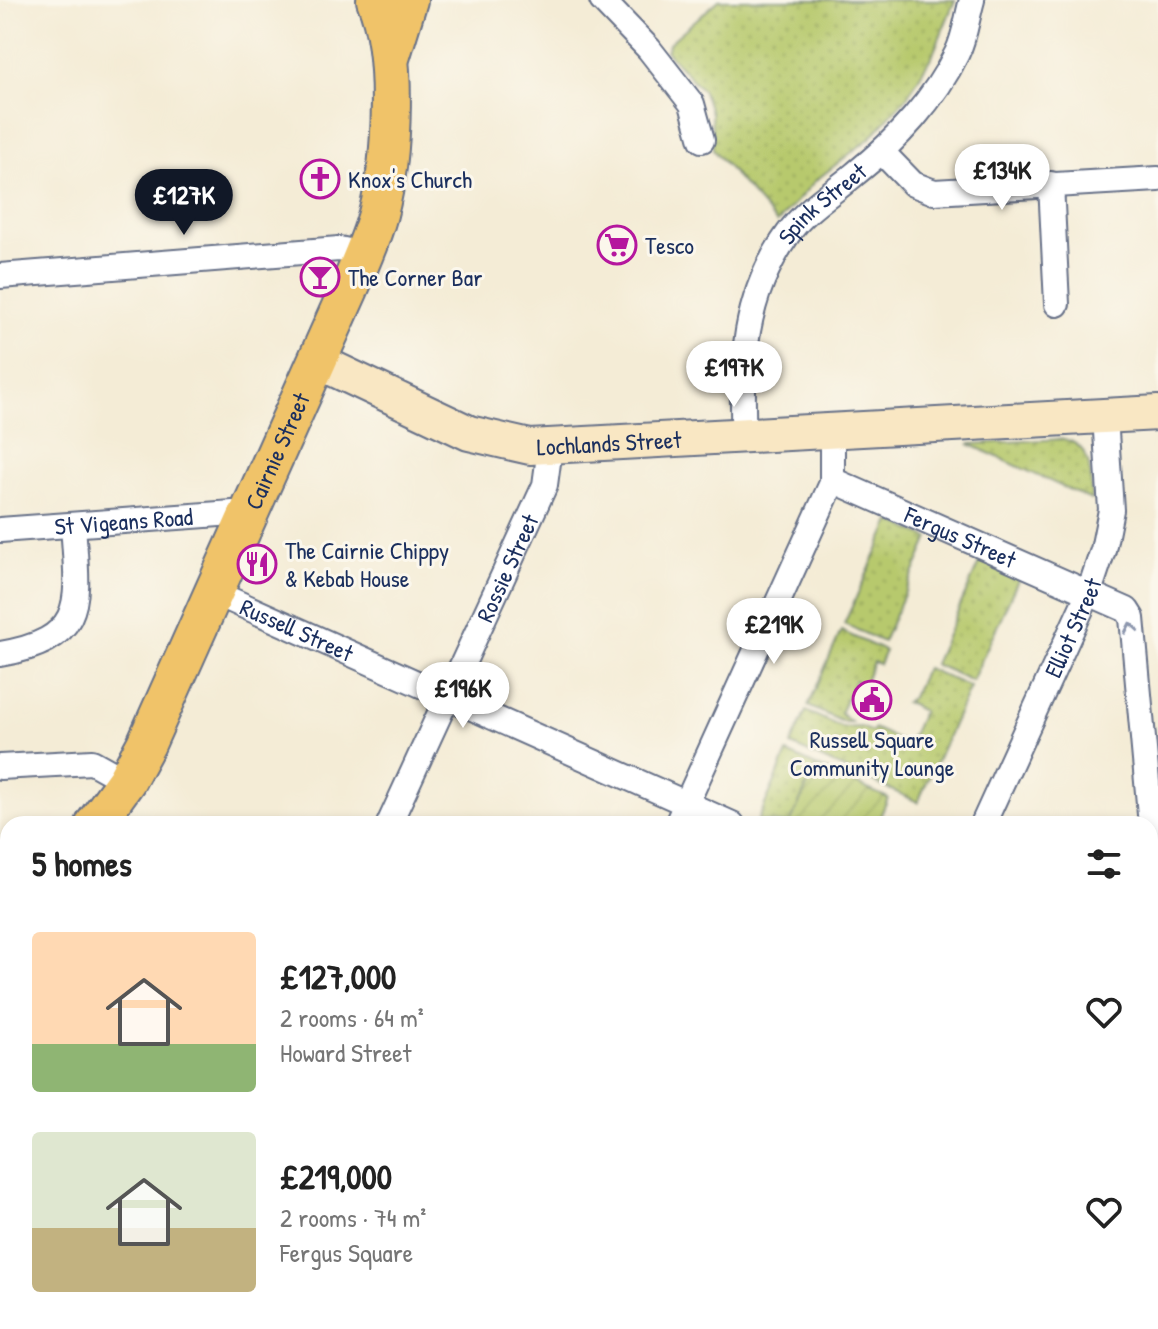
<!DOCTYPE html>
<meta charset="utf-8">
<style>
:root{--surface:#fff;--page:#f6f6f6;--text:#222;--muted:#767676;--accent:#111827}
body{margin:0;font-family:"Patrick Hand",sans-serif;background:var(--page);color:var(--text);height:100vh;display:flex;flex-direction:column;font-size:30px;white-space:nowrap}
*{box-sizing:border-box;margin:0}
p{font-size:26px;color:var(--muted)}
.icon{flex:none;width:44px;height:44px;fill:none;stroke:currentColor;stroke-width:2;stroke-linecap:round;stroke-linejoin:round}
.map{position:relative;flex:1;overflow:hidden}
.side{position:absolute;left:0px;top:816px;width:1158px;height:514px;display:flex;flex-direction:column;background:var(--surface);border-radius:24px 24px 0 0;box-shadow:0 4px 12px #0003}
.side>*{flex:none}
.price{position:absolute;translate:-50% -68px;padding:0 18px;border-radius:28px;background:#fff;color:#222;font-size:26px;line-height:52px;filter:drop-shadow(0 2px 4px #0008)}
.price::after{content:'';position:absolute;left:50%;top:48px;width:24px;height:18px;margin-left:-12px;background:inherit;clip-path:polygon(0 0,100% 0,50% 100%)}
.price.on{background:var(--accent);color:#fff}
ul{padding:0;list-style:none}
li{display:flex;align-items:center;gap:24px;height:200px;padding:0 32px}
li span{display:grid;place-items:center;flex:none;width:224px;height:160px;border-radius:8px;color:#555}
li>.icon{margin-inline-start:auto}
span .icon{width:96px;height:96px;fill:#fffc;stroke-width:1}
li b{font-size:34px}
h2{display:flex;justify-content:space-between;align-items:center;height:96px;padding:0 32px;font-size:34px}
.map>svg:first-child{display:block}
.grass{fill:url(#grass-dots);stroke:#697c66;stroke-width:2}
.forest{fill:url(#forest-firs);stroke:#566e5f;stroke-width:2}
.garden{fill:url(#garden-furrows);stroke:#697c66;stroke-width:2}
.pitch{fill:#b7c96d;stroke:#697c66;stroke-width:2}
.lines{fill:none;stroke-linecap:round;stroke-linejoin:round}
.street-casing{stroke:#677188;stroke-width:28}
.secondary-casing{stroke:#677188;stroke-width:38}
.primary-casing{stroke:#677188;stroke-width:42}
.street{stroke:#fff;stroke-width:24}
.secondary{stroke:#f9e7c3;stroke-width:34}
.primary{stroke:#f0c369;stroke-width:38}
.oneway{stroke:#8d97ae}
.labels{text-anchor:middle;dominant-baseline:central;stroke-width:6;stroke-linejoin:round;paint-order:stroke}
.poi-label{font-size:24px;fill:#1b2f5e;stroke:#fbf7ec;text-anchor:start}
.street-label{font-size:24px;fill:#1b2f5e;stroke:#fbf7ec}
</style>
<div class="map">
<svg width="1158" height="1329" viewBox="0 0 1158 1329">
<defs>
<pattern id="grass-dots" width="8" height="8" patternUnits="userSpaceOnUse" patternTransform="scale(2)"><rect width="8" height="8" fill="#b7c96d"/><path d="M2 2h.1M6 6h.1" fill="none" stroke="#9dad61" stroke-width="1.8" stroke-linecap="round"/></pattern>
<pattern id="forest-firs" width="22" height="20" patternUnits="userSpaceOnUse" patternTransform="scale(2)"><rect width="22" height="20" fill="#91ad60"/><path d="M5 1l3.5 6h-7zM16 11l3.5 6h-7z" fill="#768d52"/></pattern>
<pattern id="garden-furrows" width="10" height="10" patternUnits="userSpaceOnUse" patternTransform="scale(2)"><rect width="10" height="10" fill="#b7c96d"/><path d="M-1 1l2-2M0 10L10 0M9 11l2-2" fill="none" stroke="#9dad61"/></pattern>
</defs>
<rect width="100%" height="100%" fill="#fbf7ec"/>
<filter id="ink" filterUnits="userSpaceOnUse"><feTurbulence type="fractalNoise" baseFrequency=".0125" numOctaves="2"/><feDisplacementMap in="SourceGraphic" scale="16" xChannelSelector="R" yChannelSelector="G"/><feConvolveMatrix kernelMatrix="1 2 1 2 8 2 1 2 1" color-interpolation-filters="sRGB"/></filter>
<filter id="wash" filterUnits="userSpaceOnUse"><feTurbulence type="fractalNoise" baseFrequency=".006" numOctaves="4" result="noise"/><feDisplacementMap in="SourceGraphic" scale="32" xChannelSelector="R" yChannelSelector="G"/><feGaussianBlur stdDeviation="1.8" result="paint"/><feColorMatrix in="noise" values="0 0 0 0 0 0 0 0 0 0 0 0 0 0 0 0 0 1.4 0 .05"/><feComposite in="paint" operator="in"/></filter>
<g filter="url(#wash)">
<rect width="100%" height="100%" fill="#f4ecd6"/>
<path class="grass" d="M 719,0 L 955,0 L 933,54 L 907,97 L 870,138 L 815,181 L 777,223 L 713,150 L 711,113 L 702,90 L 666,51 L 670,42 Z
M 1063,439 C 1093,445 1091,475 1091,500 L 969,444 Z
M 891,521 L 929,538 L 883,642 L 844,624 Z
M 980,561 L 1019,578 L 972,681 L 934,664 Z
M 841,631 L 885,651 L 879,664 L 873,662 L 864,684 L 855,680 L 840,713 L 851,722 L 843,722 L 808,706 Z
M 926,668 L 970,687 L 918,802 L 791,745 L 806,711 L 843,728 L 861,727 L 872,732 L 874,728 L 908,744 L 923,711 L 905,702 L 912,697 Z
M 787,753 L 816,766 L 790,824 L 758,821 Z
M 1150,1054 L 1158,1058 L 1158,1329 L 888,1329 L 891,1322 L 1150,1322 Z"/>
<path class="forest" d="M 146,1322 L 440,1322 L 455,1329 L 144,1329 Z"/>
<path class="garden" d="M 816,766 L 888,798 L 877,824 L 790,824 Z"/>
<path class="pitch" d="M 913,1322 L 1021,1322 L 1035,1328 L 910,1329 Z"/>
</g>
<g filter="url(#ink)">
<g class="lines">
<g class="street-casing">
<g id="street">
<path d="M 602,0 L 649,49 L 692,104 L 702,140"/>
<path d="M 882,152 L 913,184 L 934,192 L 1158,179"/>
<path d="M 1051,184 L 1057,304"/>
<path d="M 0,276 L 339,249 L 363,254"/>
<path d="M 832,432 L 832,483"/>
<path id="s1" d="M 744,437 C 740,364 744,295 788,234 C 806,208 833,193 856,173 C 896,141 935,99 957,53 C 965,37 967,17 972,0"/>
<path id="s2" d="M 832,483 L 839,483 L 1127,610 L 1132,618 L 1158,902"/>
<path id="s3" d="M 0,530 L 233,513 L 246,516"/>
<path id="s4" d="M 213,592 L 732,824"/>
<path d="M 0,654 C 89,639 78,600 73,525"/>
<path d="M 0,767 L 92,762 L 126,781"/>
<path id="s5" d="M 389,824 L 545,485 L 550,448"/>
<path d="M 677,824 L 832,483"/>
<path id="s6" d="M 983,824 L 1089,592 L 1103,550 L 1111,510 L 1105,416"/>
<path d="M 0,975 L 8,979"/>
<path d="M 1150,1023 L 1158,1027"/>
<path d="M 692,1322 L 704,1329"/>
<path d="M 756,1329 L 759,1322"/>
</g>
</g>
<g class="secondary-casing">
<g id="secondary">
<path id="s7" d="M 317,361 L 469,433 L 530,447 L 1158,413"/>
</g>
</g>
<g class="primary-casing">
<g id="primary">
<path d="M 391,55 L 408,0"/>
<path id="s8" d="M 95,824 L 126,781 L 146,744 L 349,289 C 359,265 371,240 378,214 C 393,158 398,53 376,0"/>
<path d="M 0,947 L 8,935"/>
</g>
</g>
<use href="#street" class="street"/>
<use href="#secondary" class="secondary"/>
<use href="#primary" class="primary"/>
</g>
<defs><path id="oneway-chevron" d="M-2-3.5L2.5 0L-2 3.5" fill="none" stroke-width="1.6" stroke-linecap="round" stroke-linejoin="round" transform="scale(2)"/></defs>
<use class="oneway" href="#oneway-chevron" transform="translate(1131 628) rotate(-100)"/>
</g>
<defs>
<g id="church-ring" transform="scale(2)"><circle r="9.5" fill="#fbf7ec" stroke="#b5179e" stroke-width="1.5"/><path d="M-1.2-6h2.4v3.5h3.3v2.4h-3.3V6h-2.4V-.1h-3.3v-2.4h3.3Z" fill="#b5179e"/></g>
<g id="supermarket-ring" transform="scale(2)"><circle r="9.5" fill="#fbf7ec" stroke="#b5179e" stroke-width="1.5"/><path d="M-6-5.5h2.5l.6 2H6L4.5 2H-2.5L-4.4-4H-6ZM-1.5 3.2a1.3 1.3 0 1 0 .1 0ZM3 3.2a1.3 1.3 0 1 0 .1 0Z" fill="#b5179e"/></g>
<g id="bar-ring" transform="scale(2)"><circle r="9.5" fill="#fbf7ec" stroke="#b5179e" stroke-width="1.5"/><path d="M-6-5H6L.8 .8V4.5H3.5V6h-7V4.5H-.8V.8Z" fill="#b5179e"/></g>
<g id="restaurant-ring" transform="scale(2)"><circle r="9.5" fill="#fbf7ec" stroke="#b5179e" stroke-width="1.5"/><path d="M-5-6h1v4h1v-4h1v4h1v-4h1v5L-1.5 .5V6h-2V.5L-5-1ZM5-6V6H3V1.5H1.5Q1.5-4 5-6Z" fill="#b5179e"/></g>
<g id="civic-ring" transform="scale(2)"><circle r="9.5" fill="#fbf7ec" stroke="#b5179e" stroke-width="1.5"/><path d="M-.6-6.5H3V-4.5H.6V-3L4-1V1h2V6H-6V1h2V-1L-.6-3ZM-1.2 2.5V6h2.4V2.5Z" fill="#b5179e"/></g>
</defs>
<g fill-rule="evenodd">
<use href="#church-ring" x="320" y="179"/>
<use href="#supermarket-ring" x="617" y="245"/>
<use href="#bar-ring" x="320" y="277"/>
<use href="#restaurant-ring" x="257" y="564"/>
<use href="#civic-ring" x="872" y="700"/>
</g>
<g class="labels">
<g class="poi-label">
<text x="348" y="179">Knox's Church</text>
<text x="645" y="245">Tesco</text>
<text x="348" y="277">The Corner Bar</text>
<text x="285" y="550">The Cairnie Chippy<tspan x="285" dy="28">&amp; Kebab House</tspan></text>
<text x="872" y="739" text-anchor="middle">Russell Square<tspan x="872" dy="28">Community Lounge</tspan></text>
</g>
<g class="street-label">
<text stroke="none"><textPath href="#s1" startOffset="258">Spink Street</textPath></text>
<text stroke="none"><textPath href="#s7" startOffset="310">Lochlands Street</textPath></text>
<text stroke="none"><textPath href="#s8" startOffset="416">Cairnie Street</textPath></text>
<text stroke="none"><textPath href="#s3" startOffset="124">St Vigeans Road</textPath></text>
<text stroke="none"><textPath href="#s2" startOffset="140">Fergus Street</textPath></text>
<text stroke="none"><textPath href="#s5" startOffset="282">Rossie Street</textPath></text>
<text stroke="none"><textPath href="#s6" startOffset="216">Elliot Street</textPath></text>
<text stroke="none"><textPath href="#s4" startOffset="92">Russell Street</textPath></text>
</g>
</g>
</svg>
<b class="price" style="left:1002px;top:212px">£134K</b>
<b class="price on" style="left:184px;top:237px">£127K</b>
<b class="price" style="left:734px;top:409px">£197K</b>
<b class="price" style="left:774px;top:666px">£219K</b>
<b class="price" style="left:463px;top:730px">£196K</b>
<section class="side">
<h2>5 homes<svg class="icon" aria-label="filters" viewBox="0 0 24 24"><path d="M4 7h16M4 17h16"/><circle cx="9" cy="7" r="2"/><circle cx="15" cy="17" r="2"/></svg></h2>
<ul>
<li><span style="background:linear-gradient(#ffd9b3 70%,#8fb573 0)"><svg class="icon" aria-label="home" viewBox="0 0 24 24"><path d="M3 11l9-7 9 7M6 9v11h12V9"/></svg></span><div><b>£127,000</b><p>2 rooms · 64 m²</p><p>Howard Street</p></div><svg class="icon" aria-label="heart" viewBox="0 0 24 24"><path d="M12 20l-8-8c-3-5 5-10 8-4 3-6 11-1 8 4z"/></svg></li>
<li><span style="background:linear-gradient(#dfe7d0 60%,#c2b280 0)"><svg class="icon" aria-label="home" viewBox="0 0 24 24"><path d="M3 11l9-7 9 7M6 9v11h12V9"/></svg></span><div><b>£219,000</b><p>2 rooms · 74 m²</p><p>Fergus Square</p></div><svg class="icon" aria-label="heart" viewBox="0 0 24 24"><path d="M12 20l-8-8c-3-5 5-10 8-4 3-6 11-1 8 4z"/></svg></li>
</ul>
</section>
</div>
